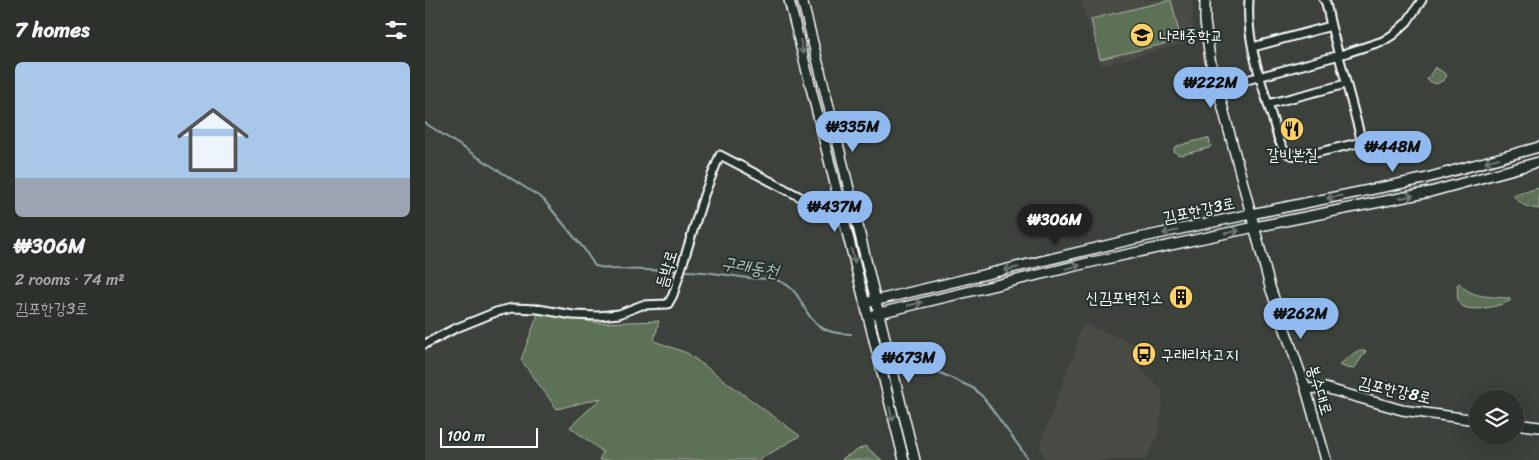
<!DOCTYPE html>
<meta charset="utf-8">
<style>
:root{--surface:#2d312c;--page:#393d38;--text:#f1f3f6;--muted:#a7a9a9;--line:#484c48;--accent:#90b9f0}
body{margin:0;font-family:Sriracha,"Poor Story",sans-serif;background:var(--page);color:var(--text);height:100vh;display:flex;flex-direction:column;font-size:19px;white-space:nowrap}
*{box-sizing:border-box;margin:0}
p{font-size:16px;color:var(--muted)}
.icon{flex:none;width:28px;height:28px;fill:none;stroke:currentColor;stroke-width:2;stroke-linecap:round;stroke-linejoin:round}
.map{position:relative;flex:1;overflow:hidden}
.panel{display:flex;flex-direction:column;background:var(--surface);width:425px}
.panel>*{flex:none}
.controls{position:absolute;left:1044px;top:390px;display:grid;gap:10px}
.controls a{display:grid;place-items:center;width:55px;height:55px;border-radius:50%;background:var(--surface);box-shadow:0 5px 20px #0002,0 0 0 1px var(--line);font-size:25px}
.scale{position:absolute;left:15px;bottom:12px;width:98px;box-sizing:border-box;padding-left:5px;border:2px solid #fff;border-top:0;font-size:14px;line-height:18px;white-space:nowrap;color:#fff;-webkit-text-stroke:4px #26332d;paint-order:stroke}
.price{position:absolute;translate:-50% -42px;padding:0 11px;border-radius:18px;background:var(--accent);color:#111;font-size:16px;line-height:32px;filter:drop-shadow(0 1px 2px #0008)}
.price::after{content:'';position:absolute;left:50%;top:30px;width:15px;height:11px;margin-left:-8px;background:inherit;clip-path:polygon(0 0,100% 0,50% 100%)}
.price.active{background:#222;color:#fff}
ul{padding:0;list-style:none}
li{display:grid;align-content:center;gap:10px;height:265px;padding:0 15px}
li+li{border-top:1px solid var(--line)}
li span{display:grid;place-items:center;height:155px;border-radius:8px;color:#555}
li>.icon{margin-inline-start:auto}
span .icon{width:90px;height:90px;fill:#fffc;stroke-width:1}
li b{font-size:21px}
h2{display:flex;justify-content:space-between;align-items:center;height:60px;padding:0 15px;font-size:21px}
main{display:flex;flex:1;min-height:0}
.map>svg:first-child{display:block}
.built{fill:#4b4b45}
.green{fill:#5c7154;stroke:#aeb8aa}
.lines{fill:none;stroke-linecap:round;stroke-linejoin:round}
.stream{stroke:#94a7ab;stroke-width:2}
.minor-casing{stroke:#fff;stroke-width:11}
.tertiary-casing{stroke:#fff;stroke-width:12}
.secondary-casing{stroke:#fff;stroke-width:12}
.minor{stroke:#26332d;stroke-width:7}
.tertiary{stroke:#26332d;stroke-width:9}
.secondary{stroke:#26332d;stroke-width:9}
.oneway{stroke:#727a76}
.labels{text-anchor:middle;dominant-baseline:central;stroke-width:4;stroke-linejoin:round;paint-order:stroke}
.poi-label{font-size:16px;fill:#fff;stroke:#26332d;text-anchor:start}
.street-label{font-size:16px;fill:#fff;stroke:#26332d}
.water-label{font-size:18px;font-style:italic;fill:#aebdc0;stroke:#26332d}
</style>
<main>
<section class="panel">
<h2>7 homes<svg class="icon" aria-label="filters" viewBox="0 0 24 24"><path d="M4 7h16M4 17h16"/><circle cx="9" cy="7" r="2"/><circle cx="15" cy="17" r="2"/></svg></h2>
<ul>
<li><span style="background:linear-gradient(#a9c7e8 75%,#9aa5b1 0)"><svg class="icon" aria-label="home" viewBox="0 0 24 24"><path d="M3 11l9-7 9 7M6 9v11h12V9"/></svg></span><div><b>₩306M</b><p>2 rooms · 74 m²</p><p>김포한강3로</p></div></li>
</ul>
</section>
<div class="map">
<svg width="1114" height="460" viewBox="0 0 1114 460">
<rect width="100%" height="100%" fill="#3c413b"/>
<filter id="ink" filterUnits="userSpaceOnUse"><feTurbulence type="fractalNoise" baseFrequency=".02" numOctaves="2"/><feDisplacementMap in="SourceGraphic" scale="10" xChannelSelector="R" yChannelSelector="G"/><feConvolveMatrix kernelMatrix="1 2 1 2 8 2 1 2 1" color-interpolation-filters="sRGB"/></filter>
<g filter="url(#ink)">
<path class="built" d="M 656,0 L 768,0 L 767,41 L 676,66 Z
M 659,324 L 733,353 L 714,367 L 737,390 L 737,410 L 733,435 L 720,460 L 622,460 L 614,448 L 643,368 L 651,351 L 652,336 Z"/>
<path class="green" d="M 746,0 L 756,40 L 675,59 L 666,19 Z
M 1010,67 L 1022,75 L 1019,80 L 1011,84 L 1002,80 Z
M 782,138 L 784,139 L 786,146 L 784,148 L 756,155 L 752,154 L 749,151 L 749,148 L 752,146 Z
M 1114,188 L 1114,209 C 1103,208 1095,205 1088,195 Z
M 1034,283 C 1046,298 1063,296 1081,298 L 1085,299 L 1085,301 C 1074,306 1039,316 1033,301 C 1032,296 1033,290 1032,285 Z
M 114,311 L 172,323 L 234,321 L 229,341 L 262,353 L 375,436 L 335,459 L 335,460 L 174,460 L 178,452 L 145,427 L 176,398 L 132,409 L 96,360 Z
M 932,351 L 941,351 L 929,369 L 922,368 L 914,365 Z
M 440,446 L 457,460 L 417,460 L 418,458 Z"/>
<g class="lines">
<path class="stream" d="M 0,123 L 118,199 L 159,249 L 170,266 L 186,269 L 254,271
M 259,271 C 281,271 302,275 323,278 C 333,279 344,278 354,281 C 387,293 371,334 426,334
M 487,360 L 548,388 L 558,397 L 604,460"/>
<g class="minor-casing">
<path id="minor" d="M 824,0 C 821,40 835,77 846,114 C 850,125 852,142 860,151 C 865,156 872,156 878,156 L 937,142 L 906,26 L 901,3 L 899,0
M 828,47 L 906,26
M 792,88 L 915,55 L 958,41 L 969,34 L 982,22 L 997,0
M 843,104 L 921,84
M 0,344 L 29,329 L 71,312 L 87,308 L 113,309 L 148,315 L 173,316 L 194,314 L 217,305 L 243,304 L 248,295 L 279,195 L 295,155 L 383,201 L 390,201 L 414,196"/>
</g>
<g class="tertiary-casing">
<path id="tertiary" d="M 364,0 L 479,460
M 377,0 C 417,153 451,307 490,460
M 440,303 L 709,239 L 826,214 L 785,59 L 780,21 L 780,0
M 450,314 L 667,262 L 830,227
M 881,389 L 900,388 L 977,410 L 1052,420
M 1090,424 L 1114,427"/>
</g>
<g class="secondary-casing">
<path id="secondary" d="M 830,227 L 1005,192 L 1114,162
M 901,460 L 881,389 L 845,287 L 826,214 L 998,179 L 1114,147"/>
</g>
<use href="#minor" class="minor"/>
<use href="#tertiary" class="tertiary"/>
<use href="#secondary" class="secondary"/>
</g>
<defs><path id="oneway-shaft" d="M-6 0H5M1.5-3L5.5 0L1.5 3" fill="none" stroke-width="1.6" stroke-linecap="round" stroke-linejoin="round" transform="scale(1.25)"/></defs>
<g class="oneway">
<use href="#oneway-shaft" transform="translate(377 47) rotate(75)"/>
<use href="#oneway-shaft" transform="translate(1067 160) rotate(165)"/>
<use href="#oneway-shaft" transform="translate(909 197) rotate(169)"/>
<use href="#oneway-shaft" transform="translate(981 197) rotate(-11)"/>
<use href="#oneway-shaft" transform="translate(745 232) rotate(168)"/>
<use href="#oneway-shaft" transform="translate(807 232) rotate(-12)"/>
<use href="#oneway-shaft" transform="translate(428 256) rotate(76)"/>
<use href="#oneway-shaft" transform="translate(648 267) rotate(-14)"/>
<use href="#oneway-shaft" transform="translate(586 269) rotate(167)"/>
<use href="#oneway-shaft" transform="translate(490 304) rotate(-13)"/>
<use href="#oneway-shaft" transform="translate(466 414) rotate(76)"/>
</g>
</g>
<defs>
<g id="school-disc" transform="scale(1.25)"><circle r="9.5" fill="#ffd166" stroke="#26332d"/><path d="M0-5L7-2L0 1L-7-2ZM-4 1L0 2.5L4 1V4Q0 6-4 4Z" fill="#111"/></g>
<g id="restaurant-disc" transform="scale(1.25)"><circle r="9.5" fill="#ffd166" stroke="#26332d"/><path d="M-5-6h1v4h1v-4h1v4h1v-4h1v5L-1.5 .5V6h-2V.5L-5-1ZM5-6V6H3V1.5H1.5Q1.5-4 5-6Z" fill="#111"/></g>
<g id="building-disc" transform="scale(1.25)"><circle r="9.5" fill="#ffd166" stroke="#26332d"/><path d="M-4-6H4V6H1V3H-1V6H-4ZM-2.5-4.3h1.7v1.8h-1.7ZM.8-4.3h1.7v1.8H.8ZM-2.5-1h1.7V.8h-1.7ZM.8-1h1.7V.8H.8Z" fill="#111"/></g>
<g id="bus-disc" transform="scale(1.25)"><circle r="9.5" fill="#ffd166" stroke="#26332d"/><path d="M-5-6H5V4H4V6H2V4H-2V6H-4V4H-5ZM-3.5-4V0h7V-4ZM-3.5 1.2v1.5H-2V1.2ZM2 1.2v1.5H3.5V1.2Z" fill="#111"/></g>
</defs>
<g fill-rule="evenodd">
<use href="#school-disc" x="717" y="35"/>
<use href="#restaurant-disc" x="867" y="129"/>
<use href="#building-disc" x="756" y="297"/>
<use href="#bus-disc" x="719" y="354"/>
</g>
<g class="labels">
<g class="poi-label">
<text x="734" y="35">나래중학교</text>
<text x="867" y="154" text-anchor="middle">갈비본질</text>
<text x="738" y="297" text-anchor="end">신김포변전소</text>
<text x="736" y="354">구래리차고지</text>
</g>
<g class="street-label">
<text transform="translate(774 210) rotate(-12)">김포한강3로</text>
<text transform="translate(241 269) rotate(-73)">듬박로</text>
<text transform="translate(895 390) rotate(73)">봉수대로</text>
<text transform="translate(970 390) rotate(13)">김포한강8로</text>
</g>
<g class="water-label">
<text transform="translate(325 267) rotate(9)">구래동천</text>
</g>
</g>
</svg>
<div class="controls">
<a><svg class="icon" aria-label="layers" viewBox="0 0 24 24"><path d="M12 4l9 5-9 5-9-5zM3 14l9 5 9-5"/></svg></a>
</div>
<div class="scale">100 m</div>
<b class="price" style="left:786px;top:109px">₩222M</b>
<b class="price" style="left:428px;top:153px">₩335M</b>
<b class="price" style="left:968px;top:173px">₩448M</b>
<b class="price" style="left:410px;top:233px">₩437M</b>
<b class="price active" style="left:630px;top:246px">₩306M</b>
<b class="price" style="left:876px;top:340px">₩262M</b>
<b class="price" style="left:484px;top:384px">₩673M</b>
</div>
</main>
